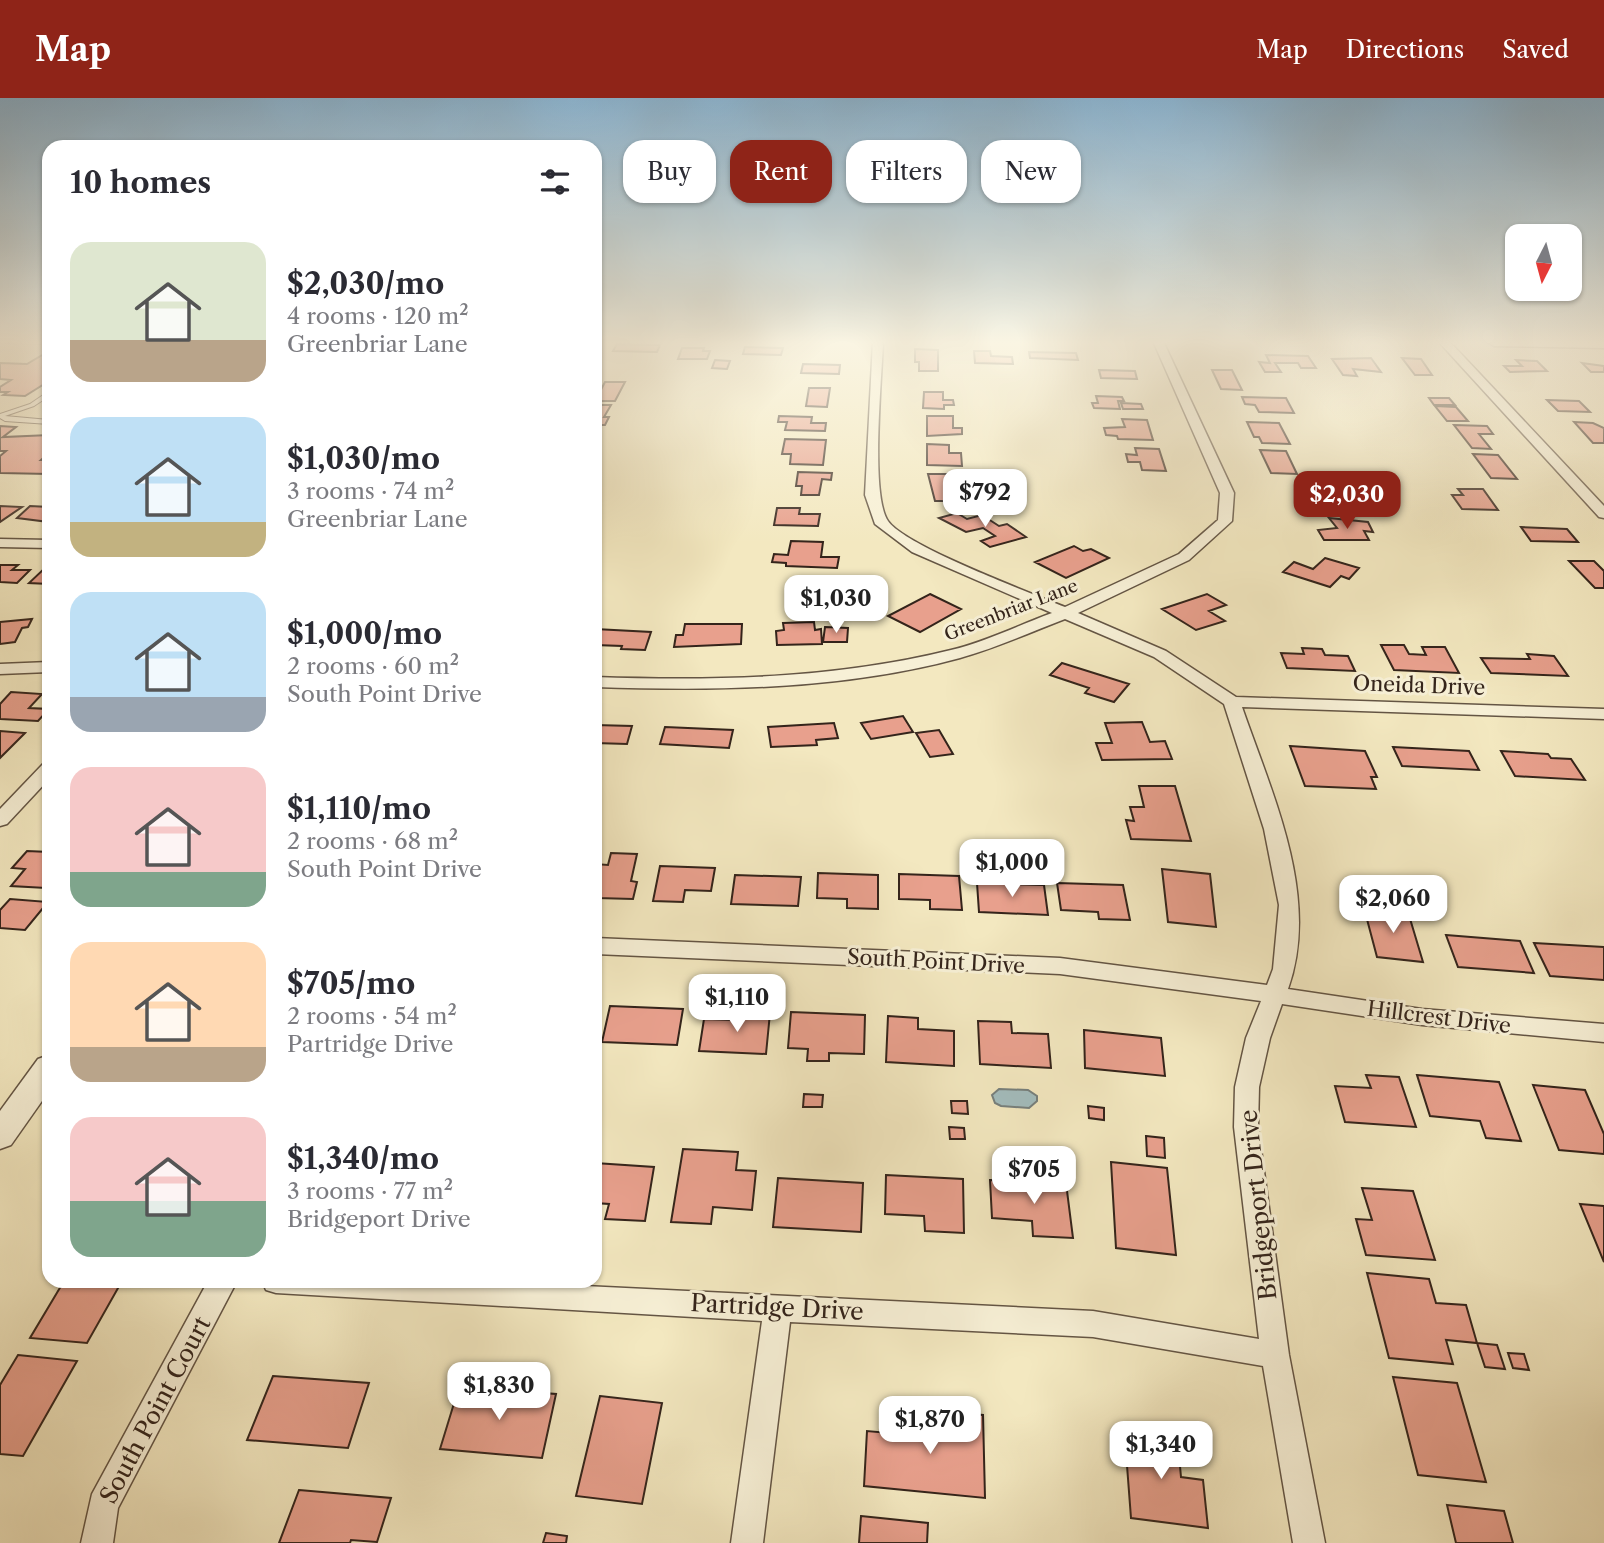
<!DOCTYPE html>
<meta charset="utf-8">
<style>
:root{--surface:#fff;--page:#f2f2f3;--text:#2b2b33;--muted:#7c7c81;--accent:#8f2418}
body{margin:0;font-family:"Libre Caslon Text",serif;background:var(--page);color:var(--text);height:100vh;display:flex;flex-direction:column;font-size:26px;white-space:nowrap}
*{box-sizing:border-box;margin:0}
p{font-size:23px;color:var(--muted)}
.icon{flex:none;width:38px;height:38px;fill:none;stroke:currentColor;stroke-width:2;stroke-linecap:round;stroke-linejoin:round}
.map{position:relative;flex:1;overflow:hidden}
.details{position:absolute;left:42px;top:42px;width:560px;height:1148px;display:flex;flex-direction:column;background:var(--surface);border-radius:21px;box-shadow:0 2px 5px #0004}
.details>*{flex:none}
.hud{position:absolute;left:623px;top:42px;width:665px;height:63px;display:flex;gap:14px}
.needle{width:46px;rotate:186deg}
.tools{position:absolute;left:1505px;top:126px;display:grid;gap:14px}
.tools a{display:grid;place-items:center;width:77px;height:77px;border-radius:14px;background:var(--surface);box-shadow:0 2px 5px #0004;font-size:35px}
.price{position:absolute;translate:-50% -60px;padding:0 16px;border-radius:14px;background:#fff;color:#222;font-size:23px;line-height:46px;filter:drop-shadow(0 2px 4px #0008)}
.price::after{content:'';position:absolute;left:50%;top:42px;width:21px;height:16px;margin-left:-10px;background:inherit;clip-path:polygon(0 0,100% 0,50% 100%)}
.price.active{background:var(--accent);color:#fff}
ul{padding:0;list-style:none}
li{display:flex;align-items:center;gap:21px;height:175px;padding:0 28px}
li span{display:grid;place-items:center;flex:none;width:196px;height:140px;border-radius:21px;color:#555}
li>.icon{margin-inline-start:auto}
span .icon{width:84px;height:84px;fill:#fffc;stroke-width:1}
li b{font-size:30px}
h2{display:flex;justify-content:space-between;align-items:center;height:84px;padding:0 28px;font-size:30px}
.chip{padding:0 24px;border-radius:21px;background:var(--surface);box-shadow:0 2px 5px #0004;font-size:24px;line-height:63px}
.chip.active{background:var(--accent);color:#fff}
header{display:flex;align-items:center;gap:42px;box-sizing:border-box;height:98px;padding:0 35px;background:var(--accent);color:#fff}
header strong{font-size:33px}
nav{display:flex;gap:38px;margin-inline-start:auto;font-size:24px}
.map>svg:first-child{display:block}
.water{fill:#a3bdbe;stroke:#77807d;stroke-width:2}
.building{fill:#e8a08d;stroke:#34241b;stroke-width:2}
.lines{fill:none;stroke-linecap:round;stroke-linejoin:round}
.service-casing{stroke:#645544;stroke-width:2}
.minor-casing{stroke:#645544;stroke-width:3}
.tertiary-casing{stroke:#645544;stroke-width:3}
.secondary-casing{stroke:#34241b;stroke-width:3}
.service{fill:#f7f0d6;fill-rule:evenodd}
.minor{fill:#f7f0d6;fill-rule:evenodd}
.tertiary{fill:#f7f0d6;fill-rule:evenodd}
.secondary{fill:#f7f0d6;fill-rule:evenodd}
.labels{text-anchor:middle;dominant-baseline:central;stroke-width:6;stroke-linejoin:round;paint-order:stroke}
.far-street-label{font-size:18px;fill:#34241b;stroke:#f7f0d6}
.street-label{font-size:21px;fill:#34241b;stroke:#f7f0d6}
.near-street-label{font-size:24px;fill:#34241b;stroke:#f7f0d6}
</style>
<header>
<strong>Map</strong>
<nav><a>Map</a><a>Directions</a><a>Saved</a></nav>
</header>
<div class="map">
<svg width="1604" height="1445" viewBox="0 0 1604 1445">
<rect width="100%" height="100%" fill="#f3e8c0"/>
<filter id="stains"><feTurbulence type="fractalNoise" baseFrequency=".00286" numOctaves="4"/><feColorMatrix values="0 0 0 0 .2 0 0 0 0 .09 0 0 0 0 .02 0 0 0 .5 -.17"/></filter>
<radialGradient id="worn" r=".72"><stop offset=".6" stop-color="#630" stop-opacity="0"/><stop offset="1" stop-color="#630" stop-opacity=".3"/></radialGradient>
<path class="water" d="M 999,991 L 1028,992 L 1037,998 L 1037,1003 L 1029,1010 L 1001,1008 L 995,1005 L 992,997 Z"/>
<path class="building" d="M 617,246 L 660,247 L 657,254 L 613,253 Z
M 745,249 L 783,250 L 781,257 L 743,256 Z
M 682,250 L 704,250 L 703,253 L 710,253 L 707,261 L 678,261 Z
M 915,251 L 938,252 L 938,273 L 919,273 L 919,264 L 915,264 Z
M 49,253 L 49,283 L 25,298 L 3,297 L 8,294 L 0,294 L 0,289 L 11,282 L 0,281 L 0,265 L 27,266 Z
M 974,253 L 990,253 L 991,258 L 1012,259 L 1013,266 L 975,265 Z
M 1029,254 L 1076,255 L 1078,262 L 1030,260 Z
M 1266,257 L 1308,258 L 1316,270 L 1301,270 L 1298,265 L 1275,265 L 1281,274 L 1265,274 L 1259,264 L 1270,265 Z
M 1371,260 L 1381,274 L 1353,271 L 1357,278 L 1343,277 L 1332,261 Z
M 1402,260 L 1421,261 L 1432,277 L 1415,277 Z
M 715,262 L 730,263 L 727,271 L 712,270 Z
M 1516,262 L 1537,263 L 1547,273 L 1510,274 L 1504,268 L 1522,268 Z
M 1582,265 L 1604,268 L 1604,274 L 1591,274 Z
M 803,266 L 840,267 L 839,276 L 801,275 Z
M 1099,272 L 1135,273 L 1137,281 L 1101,280 Z
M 1212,272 L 1232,272 L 1242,292 L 1221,291 Z
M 605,284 L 625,284 L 615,303 L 595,303 Z
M 809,290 L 830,290 L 827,309 L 806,308 Z
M 924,294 L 943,294 L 943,302 L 953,302 L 954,307 L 944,307 L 944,311 L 923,310 Z
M 1096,298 L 1122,299 L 1124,303 L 1118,303 L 1120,311 L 1094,310 L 1092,305 L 1098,305 Z
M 1242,299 L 1286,300 L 1294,315 L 1259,314 L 1255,307 L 1245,306 Z
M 1429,300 L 1449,300 L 1455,307 L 1434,307 Z
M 1547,302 L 1579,303 L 1590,314 L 1558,313 Z
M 1121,305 L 1141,306 L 1143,311 L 1123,311 Z
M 595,307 L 611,307 L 604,319 L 609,319 L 605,327 L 595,327 Z
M 1435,308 L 1456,309 L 1468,323 L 1447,323 Z
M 779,318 L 812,319 L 811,325 L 826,325 L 825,333 L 785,332 L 787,324 L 778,324 Z
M 927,318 L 953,318 L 953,330 L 962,330 L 962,336 L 927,338 Z
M 1122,321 L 1147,322 L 1153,342 L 1118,341 L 1117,338 L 1106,337 L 1104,330 L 1125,329 Z
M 1247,324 L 1279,325 L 1290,346 L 1262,345 L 1259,339 L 1254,339 Z
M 1574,324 L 1593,325 L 1604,330 L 1604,345 L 1593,345 Z
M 1454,327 L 1487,328 L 1493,336 L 1479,336 L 1491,351 L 1472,350 Z
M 0,328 L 16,329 L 3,339 L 49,337 L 49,355 L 41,362 L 49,362 L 49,376 L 0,375 L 0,358 L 6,353 L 0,353 Z
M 785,341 L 826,342 L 823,367 L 790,366 L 791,356 L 782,356 Z
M 927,346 L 949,347 L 949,355 L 961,355 L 962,368 L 927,367 Z
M 1135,350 L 1159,351 L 1166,373 L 1142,372 L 1140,364 L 1128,364 L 1126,356 L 1137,357 Z
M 1260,352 L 1286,353 L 1297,376 L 1271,375 Z
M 1473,356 L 1498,357 L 1517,381 L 1491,380 Z
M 798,374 L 832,375 L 831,382 L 822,381 L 819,397 L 801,397 L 802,388 L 796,388 Z
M 928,376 L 961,376 L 964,387 L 957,389 L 963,389 L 965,397 L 958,397 L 959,403 L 935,403 Z
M 1324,383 L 1350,383 L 1355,391 L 1367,392 L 1370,398 L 1359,397 L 1363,404 L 1335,403 Z
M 1458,391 L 1483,391 L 1498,412 L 1462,411 L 1452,397 L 1463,397 Z
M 0,408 L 22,409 L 0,424 Z
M 30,408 L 49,409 L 49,424 L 17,420 Z
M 777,410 L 800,410 L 799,416 L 820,416 L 818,428 L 774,427 Z
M 957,415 L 967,421 L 982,417 L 999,428 L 1007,426 L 1026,439 L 990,449 L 981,443 L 995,438 L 983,430 L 966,434 L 939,420 Z
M 1329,420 L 1368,424 L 1373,434 L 1364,433 L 1369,442 L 1324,442 L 1318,432 L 1337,430 Z
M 1521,429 L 1567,431 L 1578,444 L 1531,443 Z
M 791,443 L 823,444 L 821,459 L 839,459 L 837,470 L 786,468 L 786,465 L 772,464 L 774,456 L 788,457 Z
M 1074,448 L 1083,453 L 1091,451 L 1109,460 L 1066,480 L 1035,464 Z
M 1325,460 L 1359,470 L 1349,481 L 1341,478 L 1330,489 L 1283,474 L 1294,464 L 1313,471 Z
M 1569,463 L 1594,463 L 1604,473 L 1604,490 L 1595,490 Z
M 0,467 L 18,467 L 12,472 L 30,472 L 17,485 L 0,484 Z
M 47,468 L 49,486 L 29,485 Z
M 930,496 L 961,511 L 920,534 L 888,518 Z
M 1207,496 L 1226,507 L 1209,513 L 1225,523 L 1196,532 L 1162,511 Z
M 32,521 L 28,529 L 22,530 L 15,544 L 0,546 L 0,524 Z
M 814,524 L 815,532 L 821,531 L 822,546 L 777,547 L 776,533 L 784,532 L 783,525 Z
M 685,526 L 742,526 L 741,546 L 674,549 L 676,537 L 683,537 Z
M 825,529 L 848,530 L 847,544 L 823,544 Z
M 595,531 L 651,534 L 645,552 L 621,551 L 622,548 L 595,547 Z
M 1381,547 L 1404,547 L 1409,556 L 1426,557 L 1422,549 L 1445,549 L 1459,575 L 1394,572 Z
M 1302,550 L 1322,551 L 1325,557 L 1348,558 L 1355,573 L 1287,570 L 1281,555 L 1304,556 Z
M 1527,556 L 1554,558 L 1568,578 L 1491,575 L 1481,560 L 1530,561 Z
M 1062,565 L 1129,586 L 1114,604 L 1085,595 L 1089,590 L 1050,577 Z
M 11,594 L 42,596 L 29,610 L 49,611 L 38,623 L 0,621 L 0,606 Z
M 903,618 L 913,634 L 871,641 L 861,625 Z
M 1142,624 L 1150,644 L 1165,643 L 1172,661 L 1102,662 L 1096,645 L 1112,645 L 1105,625 Z
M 834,625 L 838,640 L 816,642 L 817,647 L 771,649 L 768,629 Z
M 595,627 L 632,628 L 627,646 L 595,645 Z
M 665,629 L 733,632 L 729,650 L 660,646 Z
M 939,632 L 953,656 L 930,659 L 916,635 Z
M 0,633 L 25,635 L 0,660 Z
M 1290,648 L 1365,653 L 1377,679 L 1371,679 L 1376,691 L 1305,688 Z
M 1393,649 L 1469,653 L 1479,672 L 1402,668 Z
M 1501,653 L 1548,656 L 1551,660 L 1571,661 L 1585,682 L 1515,678 Z
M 1139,688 L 1175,688 L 1191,743 L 1131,741 L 1126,722 L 1134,723 L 1130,709 L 1144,709 Z
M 27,753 L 49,754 L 46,790 L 11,788 L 25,771 L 12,770 Z
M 611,755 L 637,756 L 631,783 L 637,784 L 633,801 L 597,800 L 595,766 L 608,767 Z
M 660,768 L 715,770 L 711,793 L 685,792 L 683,804 L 653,803 Z
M 1162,771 L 1210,776 L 1216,829 L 1168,824 Z
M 818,775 L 878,777 L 878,811 L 847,810 L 847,801 L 817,800 Z
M 899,776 L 959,778 L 962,812 L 930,811 L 930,802 L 899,801 Z
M 735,777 L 801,779 L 798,808 L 731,806 Z
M 977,785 L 1044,787 L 1048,817 L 979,814 Z
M 1057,785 L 1123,787 L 1130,822 L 1099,821 L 1098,814 L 1061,812 Z
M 10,801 L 48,804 L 25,832 L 0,830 L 0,812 Z
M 1364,810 L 1408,814 L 1423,864 L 1377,859 Z
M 1446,837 L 1520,843 L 1534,875 L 1458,869 Z
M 1534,845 L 1604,849 L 1604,882 L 1550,878 Z
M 610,908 L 683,911 L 677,947 L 602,944 Z
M 737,914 L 770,915 L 766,956 L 699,953 L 704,921 L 736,922 Z
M 791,914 L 865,917 L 864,956 L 829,955 L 829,963 L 807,963 L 808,951 L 788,950 Z
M 888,918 L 918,920 L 918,931 L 954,933 L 954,968 L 886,964 Z
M 978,923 L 1011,924 L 1012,935 L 1048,936 L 1051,970 L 980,966 Z
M 1084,932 L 1161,940 L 1165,978 L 1085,970 Z
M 1366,977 L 1399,979 L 1416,1029 L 1345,1024 L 1335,988 L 1371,990 Z
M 1417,977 L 1499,984 L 1521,1043 L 1486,1040 L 1480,1023 L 1430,1018 Z
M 1533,987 L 1585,992 L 1604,1036 L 1604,1056 L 1559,1052 Z
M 804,996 L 823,997 L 822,1009 L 803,1009 Z
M 951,1003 L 967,1003 L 968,1016 L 952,1015 Z
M 1088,1008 L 1104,1010 L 1104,1022 L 1089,1020 Z
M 949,1029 L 964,1030 L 965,1041 L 950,1041 Z
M 1146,1038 L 1164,1040 L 1165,1060 L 1147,1058 Z
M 683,1051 L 738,1054 L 736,1072 L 756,1073 L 752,1112 L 713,1109 L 711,1126 L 671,1124 Z
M 1111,1064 L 1167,1070 L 1176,1157 L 1116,1150 Z
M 595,1065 L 654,1069 L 645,1123 L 605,1121 L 609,1106 L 595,1105 Z
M 886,1077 L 963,1081 L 964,1135 L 925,1133 L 924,1118 L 885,1116 Z
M 778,1080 L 863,1085 L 861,1134 L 773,1129 Z
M 990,1082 L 1066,1085 L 1073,1140 L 1033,1138 L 1032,1123 L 992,1120 Z
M 1362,1090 L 1413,1093 L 1435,1162 L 1366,1157 L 1356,1121 L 1372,1122 Z
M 1580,1106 L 1604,1108 L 1604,1164 Z
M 1367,1175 L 1429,1181 L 1436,1205 L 1466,1207 L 1477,1245 L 1446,1242 L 1453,1266 L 1389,1260 Z
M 64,1183 L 122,1183 L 87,1245 L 30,1240 Z
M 1477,1245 L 1497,1247 L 1505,1271 L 1485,1269 Z
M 1508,1255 L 1524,1256 L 1529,1272 L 1513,1270 Z
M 18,1257 L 77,1263 L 23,1358 L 0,1356 L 0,1287 Z
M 273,1278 L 369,1285 L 348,1350 L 247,1342 Z
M 1393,1279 L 1457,1285 L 1486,1384 L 1418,1377 Z
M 459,1289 L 556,1296 L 542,1360 L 440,1351 Z
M 600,1298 L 662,1305 L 642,1406 L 576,1398 Z
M 912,1311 L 983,1317 L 985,1400 L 864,1388 L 867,1333 L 911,1337 Z
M 1124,1328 L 1177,1335 L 1181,1379 L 1203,1382 L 1208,1430 L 1131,1420 Z
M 299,1392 L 391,1400 L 377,1444 L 351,1442 L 350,1445 L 279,1445 Z
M 1447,1407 L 1504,1413 L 1513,1445 L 1456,1445 Z
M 861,1418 L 928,1425 L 927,1445 L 859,1445 Z
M 546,1435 L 567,1438 L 566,1445 L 543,1445 Z"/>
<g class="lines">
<g class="service-casing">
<path id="service" d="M 2,243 L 49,243 L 49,246 L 5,245 Z
M 49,293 L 49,298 L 34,308 L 5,318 L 49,322 L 49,326 L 5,323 L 0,320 L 0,316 L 30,306 Z"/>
</g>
<g class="minor-casing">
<path id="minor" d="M 873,243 L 883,243 C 882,279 870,397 888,423 C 905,448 1031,495 1065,509 L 1179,456 L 1218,422 L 1220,395 L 1153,243 L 1163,243 L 1234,395 L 1232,423 L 1189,462 L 1078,515 L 1166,553 L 1236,599 L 1604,611 L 1604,621 L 1242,609 C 1272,696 1321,799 1288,891 L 1422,911 L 1604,926 L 1604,944 L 1422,927 L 1282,906 L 1270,940 L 1259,989 L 1258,1029 L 1289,1257 L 1325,1445 L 1293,1445 L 1263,1268 L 1093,1239 L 790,1224 L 763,1445 L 731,1445 L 762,1223 L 276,1195 L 266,1192 L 262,1183 L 483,1183 L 1093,1213 L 1259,1241 L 1234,1029 L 1235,989 L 1246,940 L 1261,903 L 1060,876 L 595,856 L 595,840 L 1060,860 L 1267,887 L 1273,871 L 1279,807 L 1264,731 L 1224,606 L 1154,559 L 1065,521 C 1031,534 996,550 960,560 C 842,592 717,593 595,589 L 595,579 C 715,583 834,581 951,552 C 985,544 1019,527 1052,515 L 912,454 L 875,426 L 865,397 Z
M 1438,243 L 1449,243 L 1604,408 L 1604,420 L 1599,419 Z
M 0,441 L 49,442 L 49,450 L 0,449 Z
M 49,564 L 49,574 L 0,576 L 0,566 Z
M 49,665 L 49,681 L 7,726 L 0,728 L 0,711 L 43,666 Z
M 208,1183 L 237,1183 L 118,1410 L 113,1445 L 81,1445 L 92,1396 Z"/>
</g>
<g class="tertiary-casing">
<path id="tertiary" d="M 49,957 L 49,993 L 11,1047 L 0,1051 L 0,1013 L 38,961 Z"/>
</g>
<g class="secondary-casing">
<path id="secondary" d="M 1486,243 L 1604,243 L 1604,250 L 1494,248 Z"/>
</g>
<use href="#service" class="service"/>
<use href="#minor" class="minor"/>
<use href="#tertiary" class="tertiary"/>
<use href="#secondary" class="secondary"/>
</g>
<linearGradient id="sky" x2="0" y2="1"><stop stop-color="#8cb8d7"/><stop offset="0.55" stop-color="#faf5e3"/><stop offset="1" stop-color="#faf5e3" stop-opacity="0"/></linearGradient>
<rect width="1604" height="445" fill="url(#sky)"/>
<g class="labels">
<g class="far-street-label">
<text transform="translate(1011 512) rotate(-21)">Greenbriar Lane</text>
</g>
<g class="street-label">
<text transform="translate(1419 587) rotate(2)">Oneida Drive</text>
<text transform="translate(936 863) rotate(3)">South Point Drive</text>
<text transform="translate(1439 919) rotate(7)">Hillcrest Drive</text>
</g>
<g class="near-street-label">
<text transform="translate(1258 1107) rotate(-96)">Bridgeport Drive</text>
<text transform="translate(777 1209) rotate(3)">Partridge Drive</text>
<text transform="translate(155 1312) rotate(-62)">South Point Court</text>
</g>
</g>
<rect width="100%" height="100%" filter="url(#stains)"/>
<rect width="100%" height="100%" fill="url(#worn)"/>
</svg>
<div class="tools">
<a><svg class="needle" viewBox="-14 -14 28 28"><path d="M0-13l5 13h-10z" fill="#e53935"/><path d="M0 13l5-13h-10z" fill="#7c7c81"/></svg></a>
</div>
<b class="price" style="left:985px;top:431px">$792</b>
<b class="price active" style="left:1347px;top:433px">$2,030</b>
<b class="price" style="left:836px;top:537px">$1,030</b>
<b class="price" style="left:1012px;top:801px">$1,000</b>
<b class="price" style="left:1393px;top:837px">$2,060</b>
<b class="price" style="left:737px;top:936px">$1,110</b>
<b class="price" style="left:1034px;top:1108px">$705</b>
<b class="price" style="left:499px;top:1324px">$1,830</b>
<b class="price" style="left:930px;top:1358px">$1,870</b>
<b class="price" style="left:1161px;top:1383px">$1,340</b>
<div class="hud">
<a class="chip">Buy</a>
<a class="chip active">Rent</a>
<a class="chip">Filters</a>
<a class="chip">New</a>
</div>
<section class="details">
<h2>10 homes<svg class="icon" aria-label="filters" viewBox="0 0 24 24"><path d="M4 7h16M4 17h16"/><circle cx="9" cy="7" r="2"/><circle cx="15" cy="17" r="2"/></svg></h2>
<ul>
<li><span style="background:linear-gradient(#dfe7d0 70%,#b9a48a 0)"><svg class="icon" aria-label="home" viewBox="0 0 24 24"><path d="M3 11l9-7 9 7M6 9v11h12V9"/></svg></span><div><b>$2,030/mo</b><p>4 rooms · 120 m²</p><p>Greenbriar Lane</p></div></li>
<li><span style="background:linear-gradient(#bfe0f5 75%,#c2b280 0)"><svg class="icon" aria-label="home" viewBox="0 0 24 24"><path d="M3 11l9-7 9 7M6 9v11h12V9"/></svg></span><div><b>$1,030/mo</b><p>3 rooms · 74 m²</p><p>Greenbriar Lane</p></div></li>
<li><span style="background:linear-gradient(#bfe0f5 75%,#9aa5b1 0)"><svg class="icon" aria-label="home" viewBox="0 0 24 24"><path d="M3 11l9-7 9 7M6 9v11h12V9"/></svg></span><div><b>$1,000/mo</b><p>2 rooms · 60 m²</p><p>South Point Drive</p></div></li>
<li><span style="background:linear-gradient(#f6c9c9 75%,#7fa58c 0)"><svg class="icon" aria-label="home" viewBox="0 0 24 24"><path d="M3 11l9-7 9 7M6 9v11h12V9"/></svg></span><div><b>$1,110/mo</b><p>2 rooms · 68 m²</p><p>South Point Drive</p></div></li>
<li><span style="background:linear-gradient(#ffd9b3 75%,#b9a48a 0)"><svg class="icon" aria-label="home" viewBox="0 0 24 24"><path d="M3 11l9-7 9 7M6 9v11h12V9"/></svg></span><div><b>$705/mo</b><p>2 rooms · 54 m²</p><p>Partridge Drive</p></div></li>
<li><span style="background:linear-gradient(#f6c9c9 60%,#7fa58c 0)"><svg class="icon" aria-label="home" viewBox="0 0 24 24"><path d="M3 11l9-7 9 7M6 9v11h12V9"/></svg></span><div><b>$1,340/mo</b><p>3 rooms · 77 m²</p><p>Bridgeport Drive</p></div></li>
</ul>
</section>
</div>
